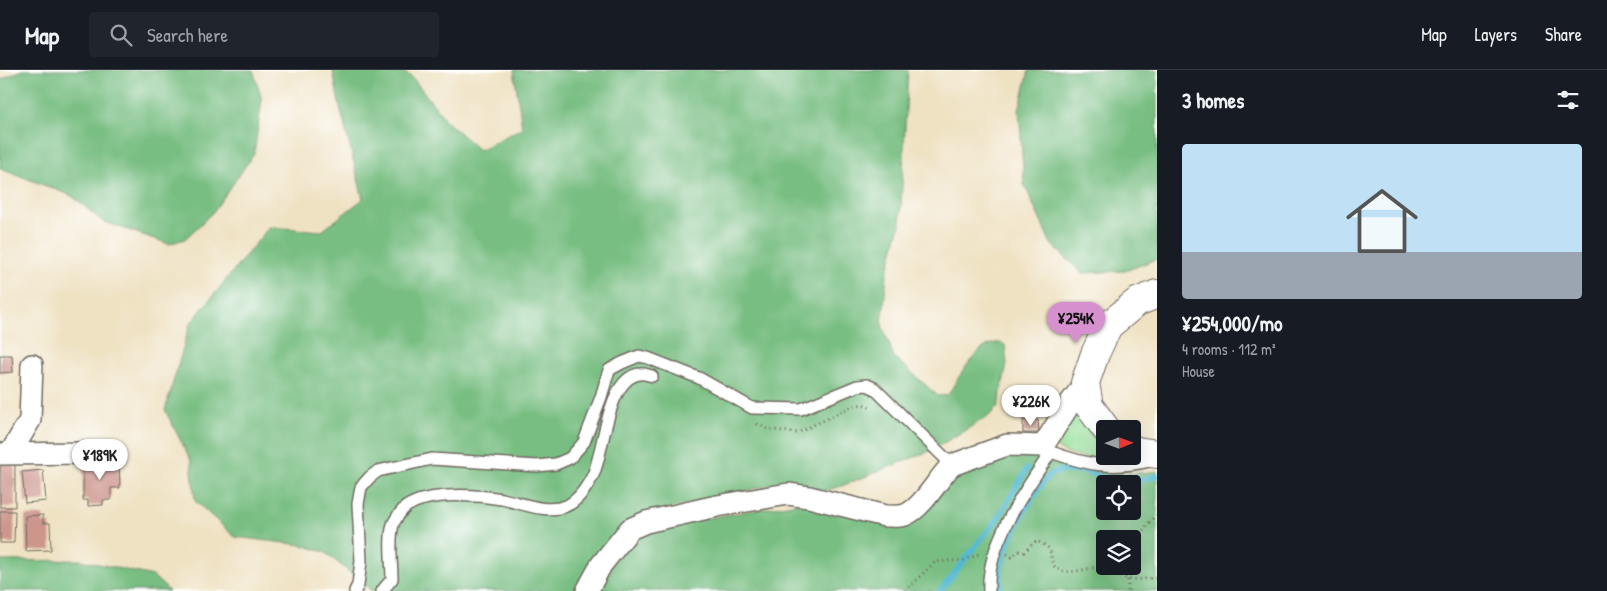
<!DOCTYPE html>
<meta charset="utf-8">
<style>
:root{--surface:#171b24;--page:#20242c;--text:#f1f3f6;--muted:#9ea1a6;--line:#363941;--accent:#d690ce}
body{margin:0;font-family:"Patrick Hand",sans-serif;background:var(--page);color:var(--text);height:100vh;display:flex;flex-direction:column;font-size:19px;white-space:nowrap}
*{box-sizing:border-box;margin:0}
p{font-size:16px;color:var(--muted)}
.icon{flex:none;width:28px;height:28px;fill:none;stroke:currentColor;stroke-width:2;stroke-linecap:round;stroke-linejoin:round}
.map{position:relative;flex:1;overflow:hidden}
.side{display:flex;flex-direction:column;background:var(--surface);width:450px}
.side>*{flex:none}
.needle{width:32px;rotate:89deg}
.buttons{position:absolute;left:1096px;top:350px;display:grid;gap:10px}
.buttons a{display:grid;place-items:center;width:45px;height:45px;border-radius:5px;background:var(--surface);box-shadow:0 5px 20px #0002;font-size:25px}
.price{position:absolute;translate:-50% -42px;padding:0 11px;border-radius:18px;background:#fff;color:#222;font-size:16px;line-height:32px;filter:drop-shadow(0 1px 2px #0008)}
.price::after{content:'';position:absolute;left:50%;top:30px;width:15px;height:11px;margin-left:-8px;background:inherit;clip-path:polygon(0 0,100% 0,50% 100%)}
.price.selected{background:var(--accent);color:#111}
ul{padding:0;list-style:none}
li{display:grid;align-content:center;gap:10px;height:265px;padding:0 25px}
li+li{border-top:1px solid var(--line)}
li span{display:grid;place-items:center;height:155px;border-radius:5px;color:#555}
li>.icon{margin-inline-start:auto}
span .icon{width:90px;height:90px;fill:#fffc;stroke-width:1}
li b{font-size:21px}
h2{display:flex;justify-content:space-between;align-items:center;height:60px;padding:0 25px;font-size:21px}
header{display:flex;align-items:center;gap:30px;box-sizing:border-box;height:70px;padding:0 25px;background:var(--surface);border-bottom:1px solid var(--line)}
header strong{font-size:24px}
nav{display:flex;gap:28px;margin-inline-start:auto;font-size:18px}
.search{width:350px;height:45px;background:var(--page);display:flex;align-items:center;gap:12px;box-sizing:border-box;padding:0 18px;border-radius:5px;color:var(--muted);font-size:19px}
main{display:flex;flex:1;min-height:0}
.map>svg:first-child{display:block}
.green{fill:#96df9a;stroke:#608562}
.forest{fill:#78be82;stroke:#527456;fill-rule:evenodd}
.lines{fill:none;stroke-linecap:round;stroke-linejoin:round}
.stream{stroke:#53b9d2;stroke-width:5.5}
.building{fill:#cc968d}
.lane-casing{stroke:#706b60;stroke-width:14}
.street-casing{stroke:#706b60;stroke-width:24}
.secondary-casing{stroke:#706b60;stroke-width:30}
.path{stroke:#706b60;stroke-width:3;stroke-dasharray:1 4;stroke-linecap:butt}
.lane{stroke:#fff;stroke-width:11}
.street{stroke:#fff;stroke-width:21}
.secondary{stroke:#fff;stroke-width:28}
</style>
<header>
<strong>Map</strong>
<div class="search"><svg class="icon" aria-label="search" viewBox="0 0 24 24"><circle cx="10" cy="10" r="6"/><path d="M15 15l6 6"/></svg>Search here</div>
<nav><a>Map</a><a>Layers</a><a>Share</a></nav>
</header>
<main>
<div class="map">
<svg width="1157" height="521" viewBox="0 0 1157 521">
<rect width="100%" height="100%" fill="#fff"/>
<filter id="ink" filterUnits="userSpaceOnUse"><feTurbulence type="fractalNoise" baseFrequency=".02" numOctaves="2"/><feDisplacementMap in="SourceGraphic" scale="10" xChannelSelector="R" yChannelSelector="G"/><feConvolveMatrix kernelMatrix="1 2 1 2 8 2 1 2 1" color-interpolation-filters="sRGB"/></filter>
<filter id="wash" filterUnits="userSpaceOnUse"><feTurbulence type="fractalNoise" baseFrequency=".0096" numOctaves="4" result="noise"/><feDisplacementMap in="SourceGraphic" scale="20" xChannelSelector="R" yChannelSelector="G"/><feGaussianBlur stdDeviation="1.12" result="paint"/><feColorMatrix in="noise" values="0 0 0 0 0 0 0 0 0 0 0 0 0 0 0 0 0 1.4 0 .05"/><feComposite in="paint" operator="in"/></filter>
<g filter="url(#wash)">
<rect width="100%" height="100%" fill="#efe2c3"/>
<path class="green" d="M 1071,338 L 1084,346 L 1092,364 L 1105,375 L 1105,386 L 1112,386 L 1111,390 L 1108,391 C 1091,388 1068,388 1055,376 Z"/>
<path class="forest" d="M 22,0 L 253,0 L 262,30 L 254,84 L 213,142 L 185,169 L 169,174 L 102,151 L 72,126 L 0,98 L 0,10 Z
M 333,0 L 398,0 L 412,7 L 447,52 L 479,80 L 522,58 L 514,0 L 908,0 L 900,155 L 887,204 L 882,255 L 894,287 L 938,326 L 948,325 C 957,310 983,262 1005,275 L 1007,294 L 998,337 L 989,346 L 930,381 L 839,417 L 824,421 L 795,414 L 778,413 L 635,447 L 579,521 L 372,521 L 325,482 L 302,475 L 235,467 L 195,431 L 191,391 L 165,340 L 190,254 L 269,157 L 322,161 L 363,129 L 338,29 Z
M 1029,0 L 1157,0 L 1157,189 L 1125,201 L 1082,203 L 1051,174 L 1024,114 L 1019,40 Z
M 1038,383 C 1080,397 1112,408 1157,401 L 1157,521 L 596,521 L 619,482 L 648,458 L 804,432 L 888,452 L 960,399 L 1010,384 ZM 1105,414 L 1132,414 L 1132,441 L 1105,441 ZM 1105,469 L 1132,469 L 1132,496 L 1105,496 Z
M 81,490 L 153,506 L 169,521 L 0,521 L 0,491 Z"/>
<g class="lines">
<path class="stream" d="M 940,521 L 998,448 L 1027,399
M 1000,521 L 1001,499 L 1006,479 L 1016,457 L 1032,429 L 1044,411 L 1051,404 L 1061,401 L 1081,401 L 1115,410 L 1143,409 L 1157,406"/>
</g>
<g id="blocks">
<path class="building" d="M 0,285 L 12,285 L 13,302 L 0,303 Z
M 1023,350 L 1038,350 L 1039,363 L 1023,363 Z
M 0,392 L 15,392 L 15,437 L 0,437 Z
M 83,392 L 119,392 L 120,418 L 111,418 L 111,430 L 103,430 L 103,435 L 88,436 L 88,430 L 83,430 Z
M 43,400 L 46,431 L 25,433 L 22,402 Z
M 0,441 L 15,441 L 14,473 L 0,473 Z
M 43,445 L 43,453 L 50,453 L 51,480 L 26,481 L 25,446 Z"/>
</g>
</g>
<g filter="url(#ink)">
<use href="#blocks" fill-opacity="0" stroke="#706b60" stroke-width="1"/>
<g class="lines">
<g class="lane-casing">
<path id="lane" d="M 1051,382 C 1087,395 1112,400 1150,391
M 355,521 L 358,515 L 361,491 L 358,434 L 361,417 L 370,407 L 378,401 L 432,389 L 537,396 L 556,394 L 570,388 L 584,372 L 601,327 L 609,300 L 622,293 L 639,286 L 648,288 L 699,308 L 752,338 L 801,339 L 857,316 L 867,315 L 874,318 L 952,395
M 382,521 L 392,509 C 392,494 388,465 394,452 C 397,447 404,437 409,435 C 431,422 478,425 502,429 C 522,433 546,444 566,436 C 578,431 587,417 593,405 C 604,382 607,307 640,304 C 644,303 648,305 652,306
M 989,521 C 986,474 1026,419 1051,382 L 1043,376"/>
</g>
<g class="street-casing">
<path id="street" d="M 0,384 L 90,383
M 10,384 L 30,350 L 32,295
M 587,521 L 601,495 L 630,459 L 646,452 L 717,436 L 788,424 L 809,427 L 885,446 C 891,446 899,447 905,445 C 924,437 937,409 952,395 L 1007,375 L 1043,376 L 1071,332 L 1085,313"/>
</g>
<g class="secondary-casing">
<path id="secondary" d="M 1106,359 L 1089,336 L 1085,313 L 1095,284 L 1108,256 L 1137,232 L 1157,224
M 1132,379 L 1137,381 L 1157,384"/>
</g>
<path class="path" d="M 757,354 L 767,359 L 797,363 L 853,336 L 863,334 L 873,339
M 1132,483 C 1135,470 1147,454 1157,445
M 1007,484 L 1012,487 L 1018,481 L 1024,482 L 1036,471 C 1040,473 1046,474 1049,479 C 1053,486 1049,494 1058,499 C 1070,506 1088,497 1101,497 C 1110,498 1117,504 1126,508 C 1134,511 1148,508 1157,508
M 905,521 L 935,492 L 964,490 L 979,484
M 1128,521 L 1128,508 L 1130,496"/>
<use href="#lane" class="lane"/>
<use href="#street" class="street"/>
<use href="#secondary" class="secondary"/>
</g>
</g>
</svg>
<div class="buttons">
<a><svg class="needle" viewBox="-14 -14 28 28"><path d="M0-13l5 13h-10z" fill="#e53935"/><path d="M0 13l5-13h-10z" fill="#9ea1a6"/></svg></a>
<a><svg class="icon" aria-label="locate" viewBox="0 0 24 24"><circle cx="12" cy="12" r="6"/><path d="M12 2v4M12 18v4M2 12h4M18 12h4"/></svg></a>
<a><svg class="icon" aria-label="layers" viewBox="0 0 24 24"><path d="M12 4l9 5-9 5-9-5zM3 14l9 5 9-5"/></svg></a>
</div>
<b class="price selected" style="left:1076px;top:274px">¥254K</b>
<b class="price" style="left:1031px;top:357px">¥226K</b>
<b class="price" style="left:100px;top:411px">¥189K</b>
</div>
<section class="side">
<h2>3 homes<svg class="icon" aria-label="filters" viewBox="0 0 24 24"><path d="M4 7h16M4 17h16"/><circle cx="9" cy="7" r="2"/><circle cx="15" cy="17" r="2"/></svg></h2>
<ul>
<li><span style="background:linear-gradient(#bfe0f5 70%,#9aa5b1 0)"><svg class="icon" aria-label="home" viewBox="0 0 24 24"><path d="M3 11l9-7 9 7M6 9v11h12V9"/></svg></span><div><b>¥254,000/mo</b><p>4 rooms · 112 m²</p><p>House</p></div></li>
</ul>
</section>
</main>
